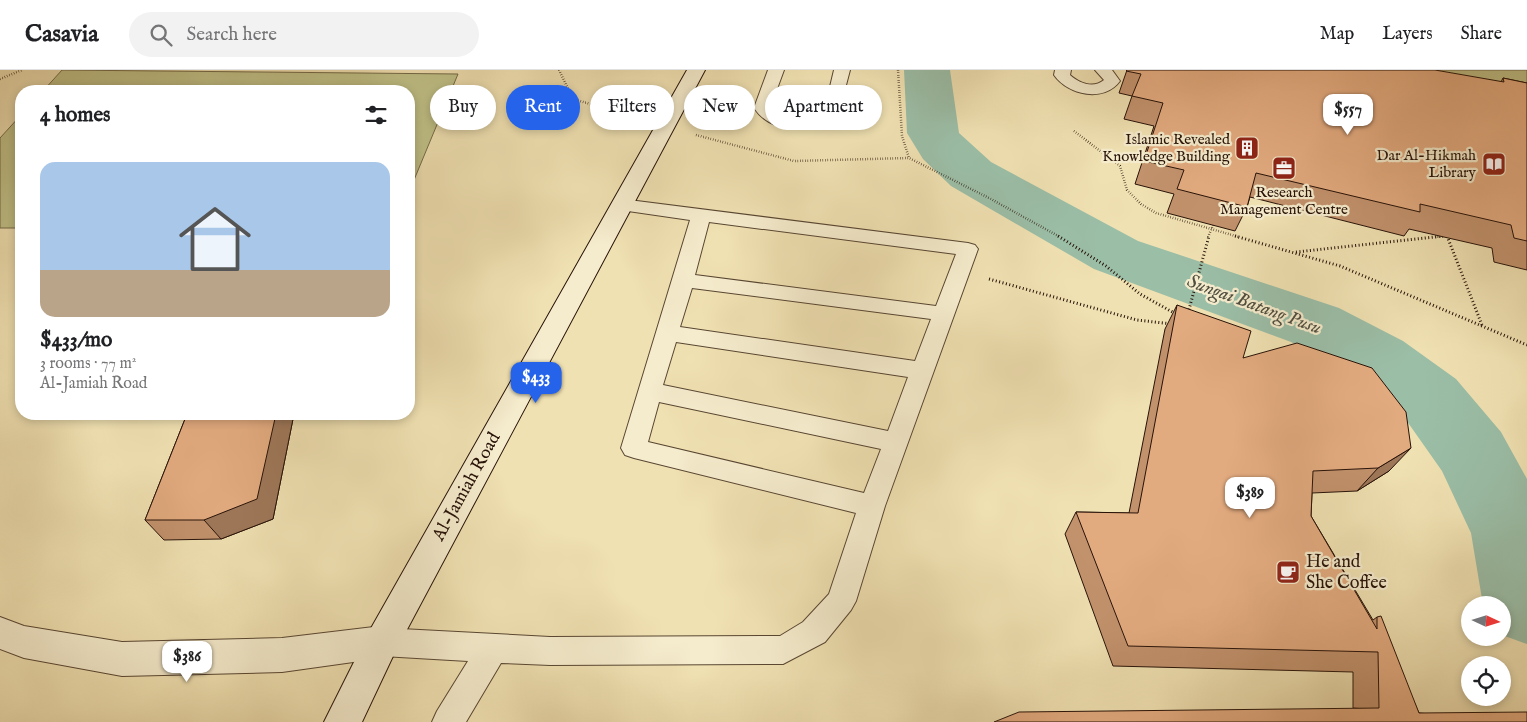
<!DOCTYPE html>
<meta charset="utf-8">
<style>
:root{--surface:#fff;--page:#f2f2f2;--text:#202124;--muted:#757577;--line:#e0e0e0;--accent:#2563eb}
body{margin:0;font-family:"IM FELL English",serif;background:var(--page);color:var(--text);height:100vh;display:flex;flex-direction:column;font-size:19px;white-space:nowrap}
*{box-sizing:border-box;margin:0}
p{font-size:16px;color:var(--muted)}
.icon{flex:none;width:28px;height:28px;fill:none;stroke:currentColor;stroke-width:2;stroke-linecap:round;stroke-linejoin:round}
.map{position:relative;flex:1;overflow:hidden}
.side{position:absolute;left:15px;top:15px;width:400px;height:335px;display:flex;flex-direction:column;background:var(--surface);border-radius:20px;box-shadow:0 2px 8px #0003}
.side>*{flex:none}
.top-card{position:absolute;left:430px;top:15px;width:475px;height:45px;display:flex;gap:10px}
.needle{width:32px;rotate:94deg}
.fabs{position:absolute;left:1461px;top:526px;display:grid;gap:10px}
.fabs a{display:grid;place-items:center;width:50px;height:50px;border-radius:50%;background:var(--surface);box-shadow:0 2px 8px #0003;font-size:25px}
.price{position:absolute;translate:-50% -42px;padding:0 11px;border-radius:10px;background:#fff;color:#222;font-size:16px;line-height:32px;filter:drop-shadow(0 1px 2px #0008)}
.price::after{content:'';position:absolute;left:50%;top:30px;width:15px;height:11px;margin-left:-8px;background:inherit;clip-path:polygon(0 0,100% 0,50% 100%)}
.price.selected{background:var(--accent);color:#fff}
ul{padding:0;list-style:none}
li{display:grid;align-content:center;gap:10px;height:265px;padding:0 25px}
li+li{border-top:1px solid var(--line)}
li span{display:grid;place-items:center;height:155px;border-radius:15px;color:#555}
li>.icon{margin-inline-start:auto}
span .icon{width:90px;height:90px;fill:#fffc;stroke-width:1}
li b{font-size:21px}
h2{display:flex;justify-content:space-between;align-items:center;height:60px;padding:0 25px;font-size:21px}
.chip{padding:0 18px;border-radius:22px;background:var(--surface);box-shadow:0 2px 8px #0003;font-size:18px;line-height:45px}
.chip.selected{background:var(--accent);color:#fff}
header{display:flex;align-items:center;gap:30px;box-sizing:border-box;height:70px;padding:0 25px;background:var(--surface);border-bottom:1px solid var(--line)}
header strong{font-size:24px}
nav{display:flex;gap:28px;margin-inline-start:auto;font-size:18px}
.search{width:350px;height:45px;background:var(--page);display:flex;align-items:center;gap:12px;box-sizing:border-box;padding:0 18px;border-radius:28px;color:var(--muted);font-size:19px}
.map>svg:first-child{display:block}
.green{fill:#c0c188;stroke:#746a48}
.lines{fill:none;stroke-linecap:round;stroke-linejoin:round}
.river{fill:#9bbea7;fill-rule:evenodd}
.lane-casing{stroke:#594632;stroke-width:2}
.street-casing{stroke:#594632;stroke-width:2}
.secondary-casing{stroke:#271208;stroke-width:2}
.path-far1{stroke:#271208;stroke-width:2.5;stroke-dasharray:0.5 2;stroke-linecap:butt}
.path{stroke:#271208;stroke-width:3;stroke-dasharray:1 2.5;stroke-linecap:butt}
.lane{fill:#f5eccd;fill-rule:evenodd}
.street{fill:#f5eccd;fill-rule:evenodd}
.secondary{fill:#f5eccd;fill-rule:evenodd}
.wall{fill:#c2926d;stroke:#271208}
.shaded-wall{fill:#9e7759;stroke:#271208}
.building{fill:#e2aa7f;stroke:#271208}
.labels{text-anchor:middle;dominant-baseline:central;stroke-width:4.5;stroke-linejoin:round;paint-order:stroke}
.far-poi-label{font-size:15px;fill:#271208;stroke:#f5eccd;text-anchor:end}
.street-label{font-size:18px;fill:#271208;stroke:#f5eccd}
.poi-label{font-size:18px;fill:#271208;stroke:#f5eccd;text-anchor:start}
.water-label{font-size:19px;font-style:italic;fill:#504e40;stroke:#f5eccd}
</style>
<header>
<strong>Casavia</strong>
<div class="search"><svg class="icon" aria-label="search" viewBox="0 0 24 24"><circle cx="10" cy="10" r="6"/><path d="M15 15l6 6"/></svg>Search here</div>
<nav><a>Map</a><a>Layers</a><a>Share</a></nav>
</header>
<div class="map">
<svg width="1527" height="652" viewBox="0 0 1527 652">
<rect width="100%" height="100%" fill="#f0e1b2"/>
<filter id="stains"><feTurbulence type="fractalNoise" baseFrequency=".004" numOctaves="4"/><feColorMatrix values="0 0 0 0 .2 0 0 0 0 .09 0 0 0 0 .02 0 0 0 .5 -.17"/></filter>
<radialGradient id="worn" r=".72"><stop offset=".6" stop-color="#630" stop-opacity="0"/><stop offset="1" stop-color="#630" stop-opacity=".3"/></radialGradient>
<path class="green" d="M 62,0 L 458,4 L 409,122 L 409,21 L 43,21 Z
M 1344,0 L 1527,0 L 1527,34 Z
M 21,45 L 21,158 L 0,158 L 0,68 Z"/>
<g class="lines">
<path class="river" d="M 904,0 L 950,0 L 959,63 L 991,92 L 1138,171 L 1339,238 L 1403,271 L 1456,309 L 1501,362 L 1527,409 L 1527,574 L 1502,565 L 1502,535 L 1483,535 L 1471,463 L 1442,401 L 1404,347 L 1353,307 L 1291,272 L 1094,199 L 951,116 L 923,89 L 907,63 Z"/>
<g class="lane-casing">
<path id="lane" d="M 768,0 L 784,0 L 770,38 C 782,53 806,48 823,46 L 834,0 L 850,0 L 836,53 C 808,60 772,65 754,38 Z
M 1055,0 L 1071,0 L 1070,5 C 1079,13 1093,19 1104,10 L 1095,0 L 1112,0 L 1120,11 C 1104,33 1068,25 1054,5 Z
M 621,129 L 968,173 L 975,175 L 978,179 L 885,436 L 856,531 L 851,540 L 825,572 L 783,594 L 550,595 L 501,593 L 466,652 L 432,652 L 437,641 L 468,591 L 382,586 L 371,582 L 367,572 L 371,562 L 382,558 L 550,567 L 780,566 L 803,552 L 829,524 L 856,443 L 634,388 L 625,385 L 621,378 L 690,150 L 614,139 L 612,135 L 614,131 ZM 709,152 L 956,184 L 936,236 L 695,205 ZM 692,218 L 931,249 L 915,291 L 680,257 ZM 676,272 L 908,307 L 888,361 L 663,315 ZM 659,332 L 881,379 L 864,423 L 648,372 Z"/>
</g>
<g class="street-casing">
<path id="street" d="M 0,547 L 24,556 L 122,572 L 282,568 L 382,556 L 394,560 L 399,572 L 394,584 L 382,588 L 282,602 L 122,606 L 24,588 L 0,579 Z"/>
</g>
<g class="secondary-casing">
<path id="secondary" d="M 687,0 L 705,0 L 394,584 L 362,652 L 324,652 L 370,560 Z"/>
</g>
<path class="path-far1" d="M 559,0 L 573,29 L 635,47
M 898,0 L 902,66 L 909,88
M 0,9 L 22,0
M 1074,61 L 1120,96 L 1127,120 L 1141,134 L 1156,143 L 1239,167
M 696,65 L 794,91 L 909,88 L 989,128 L 1060,167
M 1208,167 L 1214,153
M 1435,167 L 1444,166"/>
<path class="path" d="M 1058,166 L 1106,196 L 1140,224 L 1176,244
M 1235,166 L 1340,196 L 1527,275
M 1447,166 L 1482,255
M 1296,182 L 1444,166
M 989,209 L 1137,250 L 1172,254
M 1188,243 L 1209,166"/>
<use href="#lane" class="lane"/>
<use href="#street" class="street"/>
<use href="#secondary" class="secondary"/>
</g>
<path class="wall" d="M 1127,0 L 1501,12 L 1503,8 L 1527,13 L 1527,200 L 1494,192 L 1492,178 L 1409,159 L 1404,166 L 1250,127 L 1247,137 L 1235,161 L 1167,143 L 1174,124 L 1135,114 L 1154,56 L 1124,49 L 1132,26 L 1119,23 Z
M 1177,235 L 1243,288 L 1389,401 L 1357,421 L 1312,423 L 1311,446 L 1373,550 L 1377,547 L 1419,643 L 1527,652 L 1353,638 L 1353,602 L 1113,596 L 1065,464 L 1076,442 L 1129,443 L 1165,259 Z
M 187,344 L 294,344 L 273,449 L 221,469 L 164,470 L 145,450 Z"/>
<path class="shaded-wall" d="M 276,344 L 294,344 L 273,449 L 221,469 L 204,450 Z
M 1411,378 L 1389,401 L 1357,421 L 1378,398 Z"/>
<path class="building" d="M 1127,0 L 1435,0 L 1504,12 L 1503,8 L 1527,13 L 1527,171 L 1514,168 L 1511,155 L 1420,134 L 1420,142 L 1256,103 L 1247,137 L 1177,119 L 1184,100 L 1144,91 L 1163,33 L 1132,26 L 1141,4 L 1126,1 Z
M 1177,235 L 1251,261 L 1243,288 L 1297,273 L 1372,298 L 1406,342 L 1411,378 L 1378,398 L 1313,401 L 1311,446 L 1377,559 L 1377,547 L 1381,546 L 1419,643 L 1527,642 L 1527,652 L 994,652 L 1019,642 L 1379,638 L 1378,582 L 1128,576 L 1076,442 L 1138,443 Z
M 187,344 L 276,344 L 257,429 L 204,450 L 145,450 Z"/>
<defs>
<g id="building-square" transform="scale(1.25)"><rect x="-9" y="-9" width="18" height="18" rx="4" fill="#8f2418" stroke="#f5eccd"/><path d="M-4-6H4V6H1V3H-1V6H-4ZM-2.5-4.3h1.7v1.8h-1.7ZM.8-4.3h1.7v1.8H.8ZM-2.5-1h1.7V.8h-1.7ZM.8-1h1.7V.8H.8Z" fill="#fff"/></g>
<g id="library-square" transform="scale(1.25)"><rect x="-9" y="-9" width="18" height="18" rx="4" fill="#8f2418" stroke="#f5eccd"/><path d="M-6-4Q-3-5.5-.7-3.5V5Q-3 3-6 4ZM6-4Q3-5.5 .7-3.5V5Q3 3 6 4Z" fill="#fff"/></g>
<g id="office-square" transform="scale(1.25)"><rect x="-9" y="-9" width="18" height="18" rx="4" fill="#8f2418" stroke="#f5eccd"/><path d="M-6-3h4V-5.5h4V-3h4V5H-6ZM-1-4.5V-3h2v-1.5ZM-6 0V1H6V0Z" fill="#fff"/></g>
<g id="cafe-square" transform="scale(1.25)"><rect x="-9" y="-9" width="18" height="18" rx="4" fill="#8f2418" stroke="#f5eccd"/><path d="M-5.5-4.5H6V0H3Q3 3.5 0 3.5H-2.5Q-5.5 3.5-5.5 0ZM3-3.2v2h1.7v-2ZM-6 4.5H4V6H-6Z" fill="#fff"/></g>
</defs>
<g fill-rule="evenodd">
<use href="#building-square" x="1247" y="78"/>
<use href="#library-square" x="1494" y="94"/>
<use href="#office-square" x="1284" y="98"/>
<use href="#cafe-square" x="1288" y="502"/>
</g>
<g class="labels">
<g class="far-poi-label">
<text x="1230" y="69">Islamic Revealed<tspan x="1230" dy="17">Knowledge Building</tspan></text>
<text x="1476" y="85">Dar Al-Hikmah<tspan x="1476" dy="17">Library</tspan></text>
<text x="1284" y="122" text-anchor="middle">Research<tspan x="1284" dy="17">Management Centre</tspan></text>
</g>
<g class="street-label">
<text transform="translate(467 417) rotate(-61)">Al-Jamiah Road</text>
</g>
<g class="poi-label">
<text x="1306" y="492">He and<tspan x="1306" dy="21">She Coffee</tspan></text>
</g>
<g class="water-label">
<text transform="translate(1254 235) rotate(20)">Sungai Batang Pusu</text>
</g>
</g>
<rect width="100%" height="100%" filter="url(#stains)"/>
<rect width="100%" height="100%" fill="url(#worn)"/>
</svg>
<div class="fabs">
<a><svg class="needle" viewBox="-14 -14 28 28"><path d="M0-13l5 13h-10z" fill="#e53935"/><path d="M0 13l5-13h-10z" fill="#757577"/></svg></a>
<a><svg class="icon" aria-label="locate" viewBox="0 0 24 24"><circle cx="12" cy="12" r="6"/><path d="M12 2v4M12 18v4M2 12h4M18 12h4"/></svg></a>
</div>
<b class="price" style="left:1348px;top:66px">$557</b>
<b class="price selected" style="left:536px;top:334px">$433</b>
<b class="price" style="left:1250px;top:449px">$389</b>
<b class="price" style="left:187px;top:613px">$386</b>
<div class="top-card">
<a class="chip">Buy</a>
<a class="chip selected">Rent</a>
<a class="chip">Filters</a>
<a class="chip">New</a>
<a class="chip">Apartment</a>
</div>
<section class="side">
<h2>4 homes<svg class="icon" aria-label="filters" viewBox="0 0 24 24"><path d="M4 7h16M4 17h16"/><circle cx="9" cy="7" r="2"/><circle cx="15" cy="17" r="2"/></svg></h2>
<ul>
<li><span style="background:linear-gradient(#a9c7e8 70%,#b9a48a 0)"><svg class="icon" aria-label="home" viewBox="0 0 24 24"><path d="M3 11l9-7 9 7M6 9v11h12V9"/></svg></span><div><b>$433/mo</b><p>3 rooms · 77 m²</p><p>Al-Jamiah Road</p></div></li>
</ul>
</section>
</div>
